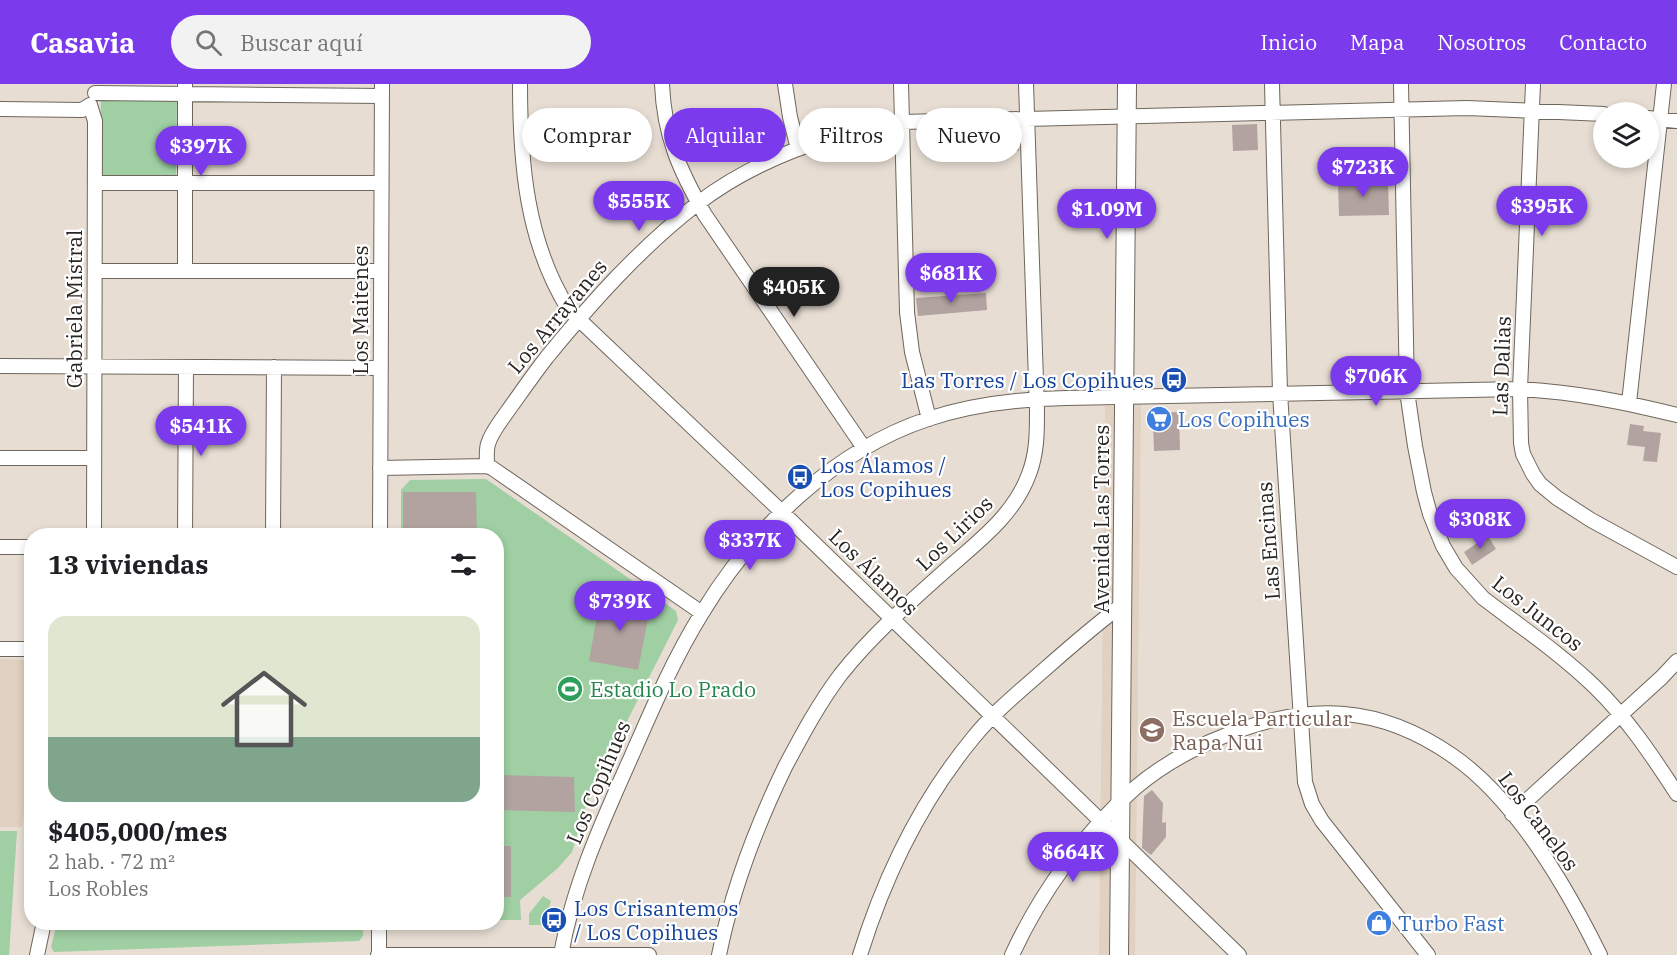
<!DOCTYPE html>
<html lang="es">
<meta charset="utf-8">
<style>
:root{--surface:#fff;--page:#f2f2f2;--text:#202124;--muted:#757577;--accent:#7c3aed}
body{margin:0;font-family:"IBM Plex Serif",serif;background:var(--page);color:var(--text);height:100vh;display:flex;flex-direction:column;font-size:22px;white-space:nowrap}
*{box-sizing:border-box;margin:0}
p{font-size:20px;color:var(--muted)}
.icon{flex:none;width:33px;height:33px;fill:none;stroke:currentColor;stroke-width:2;stroke-linecap:round;stroke-linejoin:round}
.map{position:relative;flex:1;overflow:hidden}
.drawer{position:absolute;left:24px;top:444px;width:480px;height:402px;display:flex;flex-direction:column;background:var(--surface);border-radius:24px;box-shadow:0 3px 9px #0003}
.drawer>*{flex:none}
.guide{position:absolute;left:522px;top:24px;width:570px;height:54px;display:flex;gap:12px}
.fabs{position:absolute;left:1593px;top:18px;display:grid;gap:12px}
.fabs a{display:grid;place-items:center;width:66px;height:66px;border-radius:50%;background:var(--surface);box-shadow:0 3px 9px #0003;font-size:30px}
.price{position:absolute;translate:-50% -51px;padding:0 14px;border-radius:21px;background:var(--accent);color:#fff;font-size:20px;line-height:39px;filter:drop-shadow(0 2px 3px #0008)}
.price::after{content:'';position:absolute;left:50%;top:36px;width:18px;height:14px;margin-left:-9px;background:inherit;clip-path:polygon(0 0,100% 0,50% 100%)}
.price.selected{background:#222;color:#fff}
ul{padding:0;list-style:none}
li{display:grid;align-content:center;gap:12px;height:318px;padding:0 24px}
li span{display:grid;place-items:center;height:186px;border-radius:18px;color:#555}
li>.icon{margin-inline-start:auto}
span .icon{width:108px;height:108px;fill:#fffc;stroke-width:1}
li b{font-size:26px}
h2{display:flex;justify-content:space-between;align-items:center;height:72px;padding:0 24px;font-size:26px}
.pill{padding:0 21px;border-radius:27px;background:var(--surface);box-shadow:0 3px 9px #0003;font-size:21px;line-height:54px}
.pill.selected{background:var(--accent);color:#fff}
header{display:flex;align-items:center;gap:36px;box-sizing:border-box;height:84px;padding:0 30px;background:var(--accent);color:#fff}
header strong{font-size:28px}
nav{display:flex;gap:33px;margin-inline-start:auto;font-size:21px}
.search{width:420px;height:54px;background:var(--page);display:flex;align-items:center;gap:15px;box-sizing:border-box;padding:0 21px;border-radius:33px;color:var(--muted);font-size:22px}
.map>svg:first-child{display:block}
.built{fill:#e0d1c0}
.green{fill:#9fcfa3}
.building{fill:#b2a3a0}
.lines{fill:none;stroke-linecap:round;stroke-linejoin:round}
.minor-casing{stroke:#6e665c;stroke-width:16}
.major-casing{stroke:#6e665c;stroke-width:20}
.minor{stroke:#fff;stroke-width:14}
.major{stroke:#fff;stroke-width:18}
.labels{text-anchor:middle;dominant-baseline:central;stroke-width:4.5;stroke-linejoin:round;paint-order:stroke}
.street-label{font-size:21px;fill:#292521;stroke:#fff}
.transit-label{font-size:21px;fill:#164399;stroke:#fff;text-anchor:start}
.shop-label{font-size:21px;fill:#366cbe;stroke:#fff;text-anchor:start}
.leisure-label{font-size:21px;fill:#27864d;stroke:#fff;text-anchor:start}
.education-label{font-size:21px;fill:#785e54;stroke:#fff;text-anchor:start}
</style>
<header>
<strong>Casavia</strong>
<div class="search"><svg class="icon" aria-label="search" viewBox="0 0 24 24"><circle cx="10" cy="10" r="6"/><path d="M15 15l6 6"/></svg>Buscar aquí</div>
<nav><a>Inicio</a><a>Mapa</a><a>Nosotros</a><a>Contacto</a></nav>
</header>
<div class="map">
<svg width="1677" height="871" viewBox="0 0 1677 871">
<rect width="100%" height="100%" fill="#e7ddd3"/>
<path class="built" d="M 1141,321 L 1135,871 L 1099,871 L 1105,322 Z
M 0,575 L 31,576 L 32,671 L 22,743 L 0,743 Z"/>
<path class="green" d="M 101,15 L 177,16 L 176,94 L 100,93 Z
M 486,395 L 676,527 L 678,536 L 608,675 L 585,724 L 572,768 L 558,784 L 520,816 L 521,836 L 497,836 L 496,452 L 401,451 L 401,406 L 410,396 Z
M 0,747 L 17,747 L 9,871 L 0,871 Z
M 543,812 L 551,817 L 544,841 L 529,841 L 529,830 Z
M 57,839 L 363,838 L 363,852 L 359,857 L 54,868 L 51,863 Z"/>
<path class="building" d="M 1257,40 L 1258,66 L 1233,67 L 1232,41 Z
M 1012,46 L 1013,50 L 1018,50 L 1019,67 L 999,68 L 998,47 Z
M 1388,96 L 1389,131 L 1339,132 L 1338,97 Z
M 986,209 L 987,226 L 918,232 L 916,214 Z
M 1179,328 L 1180,366 L 1154,367 L 1153,337 L 1159,329 Z
M 1630,340 L 1644,342 L 1643,347 L 1661,349 L 1657,378 L 1643,377 L 1645,363 L 1627,361 Z
M 403,408 L 476,408 L 477,452 L 403,452 Z
M 1488,452 L 1496,465 L 1472,481 L 1464,468 Z
M 601,510 L 651,519 L 638,586 L 589,577 Z
M 496,691 L 574,693 L 575,728 L 496,726 Z
M 1152,706 L 1163,719 L 1162,739 L 1166,738 L 1166,753 L 1151,771 L 1142,764 L 1143,737 L 1144,712 Z
M 496,762 L 511,762 L 511,813 L 496,813 Z"/>
<g class="lines">
<g class="minor-casing">
<path id="minor" d="M 520,0 C 520,78 526,158 569,226 L 783,429 L 1239,871
M 662,0 C 664,52 680,87 705,131 L 864,364
M 785,0 L 790,33 L 798,65
M 901,0 L 907,228 L 912,268 L 929,335
M 1272,0 L 1280,309 L 1305,698 L 1312,720 L 1322,737 L 1428,871
M 1401,0 L 1407,307 L 1415,362 L 1424,408 L 1430,430 L 1443,462 L 1456,484 L 1483,514 C 1521,543 1561,570 1595,603 C 1627,634 1653,673 1677,710
M 1533,0 L 1520,305 L 1521,359 L 1523,370 L 1533,390 L 1540,400 L 1557,414 L 1591,436 L 1677,483
M 95,9 L 382,12
M 90,21 L 95,37 L 94,452
M 0,25 L 82,26 L 90,21
M 1648,34 L 1677,37
M 95,99 L 381,99
M 95,187 L 381,187
M 185,187 L 185,0
M 0,282 L 381,284
M 1629,319 L 1664,0
M 0,374 L 94,374
M 487,382 C 487,375 486,367 488,360 C 491,349 500,338 507,328 C 520,310 533,291 547,273 C 592,218 640,164 697,120 C 754,76 831,48 902,38 L 1467,24 L 1604,30
M 380,384 L 487,382 L 492,384 L 702,529
M 185,452 L 186,283
M 273,452 L 274,283
M 380,452 L 382,0
M 0,463 L 32,463
M 0,565 L 32,565
M 1512,730 L 1662,593 L 1677,577
M 37,871 L 44,838
M 378,871 L 649,871
M 379,871 L 379,838
M 561,871 C 573,801 603,736 632,671 C 653,623 674,574 702,529 C 752,446 834,366 928,335 C 973,320 1019,315 1066,314 L 1520,305 C 1576,308 1623,318 1677,331
M 719,871 C 732,806 756,743 785,683 C 802,651 819,619 841,590 C 872,551 910,518 947,485 C 979,457 1014,431 1029,390 C 1037,369 1037,349 1037,327 L 1026,0
M 860,871 C 884,794 921,717 973,654 C 994,628 1020,607 1045,585 C 1070,563 1095,541 1122,521
M 1012,871 C 1040,810 1084,748 1135,704 C 1163,680 1195,663 1229,650 C 1310,618 1380,621 1453,672 C 1515,715 1567,804 1600,871"/>
</g>
<g class="major-casing">
<path id="major" d="M 1119,871 L 1127,0"/>
</g>
<use href="#minor" class="minor"/>
<use href="#major" class="major"/>
</g>
<defs>
<g id="bus-disc" transform="scale(1.35)"><circle r="9.5" fill="#1a4fb4" stroke="#fff"/><path d="M-5-6H5V4H4V6H2V4H-2V6H-4V4H-5ZM-3.5-4V0h7V-4ZM-3.5 1.2v1.5H-2V1.2ZM2 1.2v1.5H3.5V1.2Z" fill="#fff"/></g>
<g id="supermarket-disc" transform="scale(1.35)"><circle r="9.5" fill="#3f7fe0" stroke="#fff"/><path d="M-6-5.5h2.5l.6 2H6L4.5 2H-2.5L-4.4-4H-6ZM-1.5 3.2a1.3 1.3 0 1 0 .1 0ZM3 3.2a1.3 1.3 0 1 0 .1 0Z" fill="#fff"/></g>
<g id="stadium-disc" transform="scale(1.35)"><circle r="9.5" fill="#2e9e5b" stroke="#fff"/><path d="M0-5a6.5 5 0 1 0 0 10a6.5 5 0 1 0 0-10ZM-3.5-1.8h7v3.6h-7Z" fill="#fff"/></g>
<g id="school-disc" transform="scale(1.35)"><circle r="9.5" fill="#8d6e63" stroke="#fff"/><path d="M0-5L7-2L0 1L-7-2ZM-4 1L0 2.5L4 1V4Q0 6-4 4Z" fill="#fff"/></g>
<g id="shop-disc" transform="scale(1.35)"><circle r="9.5" fill="#3f7fe0" stroke="#fff"/><path d="M-5-2.5h2.3a2.7 3.5 0 0 1 5.4 0H5L5.5 6h-11ZM-1.5-2.5h3a1.5 2.3 0 0 0-3 0Z" fill="#fff"/></g>
</defs>
<g fill-rule="evenodd">
<use href="#bus-disc" x="1174" y="296"/>
<use href="#supermarket-disc" x="1159" y="335"/>
<use href="#bus-disc" x="800" y="393"/>
<use href="#stadium-disc" x="570" y="605"/>
<use href="#school-disc" x="1152" y="646"/>
<use href="#bus-disc" x="554" y="836"/>
<use href="#shop-disc" x="1379" y="839"/>
</g>
<g class="labels">
<g class="street-label">
<text transform="translate(74 225) rotate(-90)">Gabriela Mistral</text>
<text transform="translate(360 226) rotate(-90)">Los Maitenes</text>
<text transform="translate(557 232) rotate(-50)">Los Arrayanes</text>
<text transform="translate(1501 282) rotate(-88)">Las Dalias</text>
<text transform="translate(1101 435) rotate(-90)">Avenida Las Torres</text>
<text transform="translate(954 449) rotate(-44)">Los Lirios</text>
<text transform="translate(1268 457) rotate(-94)">Las Encinas</text>
<text transform="translate(874 488) rotate(44)">Los Álamos</text>
<text transform="translate(1538 529) rotate(38)">Los Juncos</text>
<text transform="translate(598 698) rotate(-67)">Los Copihues</text>
<text transform="translate(1539 737) rotate(53)">Los Canelos</text>
</g>
<g class="transit-label">
<text x="1154" y="296" text-anchor="end">Las Torres / Los Copihues</text>
<text x="820" y="381">Los Álamos /<tspan x="820" dy="24">Los Copihues</tspan></text>
<text x="574" y="824">Los Crisantemos<tspan x="574" dy="24">/ Los Copihues</tspan></text>
</g>
<g class="shop-label">
<text x="1178" y="335">Los Copihues</text>
<text x="1398" y="839">Turbo Fast</text>
</g>
<g class="leisure-label">
<text x="590" y="605">Estadio Lo Prado</text>
</g>
<g class="education-label">
<text x="1172" y="634">Escuela Particular<tspan x="1172" dy="24">Rapa Nui</tspan></text>
</g>
</g>
</svg>
<div class="fabs">
<a><svg class="icon" aria-label="layers" viewBox="0 0 24 24"><path d="M12 4l9 5-9 5-9-5zM3 14l9 5 9-5"/></svg></a>
</div>
<b class="price" style="left:201px;top:93px">$397K</b>
<b class="price" style="left:1363px;top:114px">$723K</b>
<b class="price" style="left:639px;top:148px">$555K</b>
<b class="price" style="left:1542px;top:153px">$395K</b>
<b class="price" style="left:1107px;top:156px">$1.09M</b>
<b class="price" style="left:951px;top:220px">$681K</b>
<b class="price selected" style="left:794px;top:234px">$405K</b>
<b class="price" style="left:1376px;top:323px">$706K</b>
<b class="price" style="left:201px;top:373px">$541K</b>
<b class="price" style="left:1480px;top:466px">$308K</b>
<b class="price" style="left:750px;top:487px">$337K</b>
<b class="price" style="left:620px;top:548px">$739K</b>
<b class="price" style="left:1073px;top:799px">$664K</b>
<div class="guide">
<a class="pill">Comprar</a>
<a class="pill selected">Alquilar</a>
<a class="pill">Filtros</a>
<a class="pill">Nuevo</a>
</div>
<section class="drawer">
<h2>13 viviendas<svg class="icon" aria-label="filters" viewBox="0 0 24 24"><path d="M4 7h16M4 17h16"/><circle cx="9" cy="7" r="2"/><circle cx="15" cy="17" r="2"/></svg></h2>
<ul>
<li><span style="background:linear-gradient(#dfe7d0 65%,#7fa58c 0)"><svg class="icon" aria-label="home" viewBox="0 0 24 24"><path d="M3 11l9-7 9 7M6 9v11h12V9"/></svg></span><div><b>$405,000/mes</b><p>2 hab. · 72 m²</p><p>Los Robles</p></div></li>
</ul>
</section>
</div>
